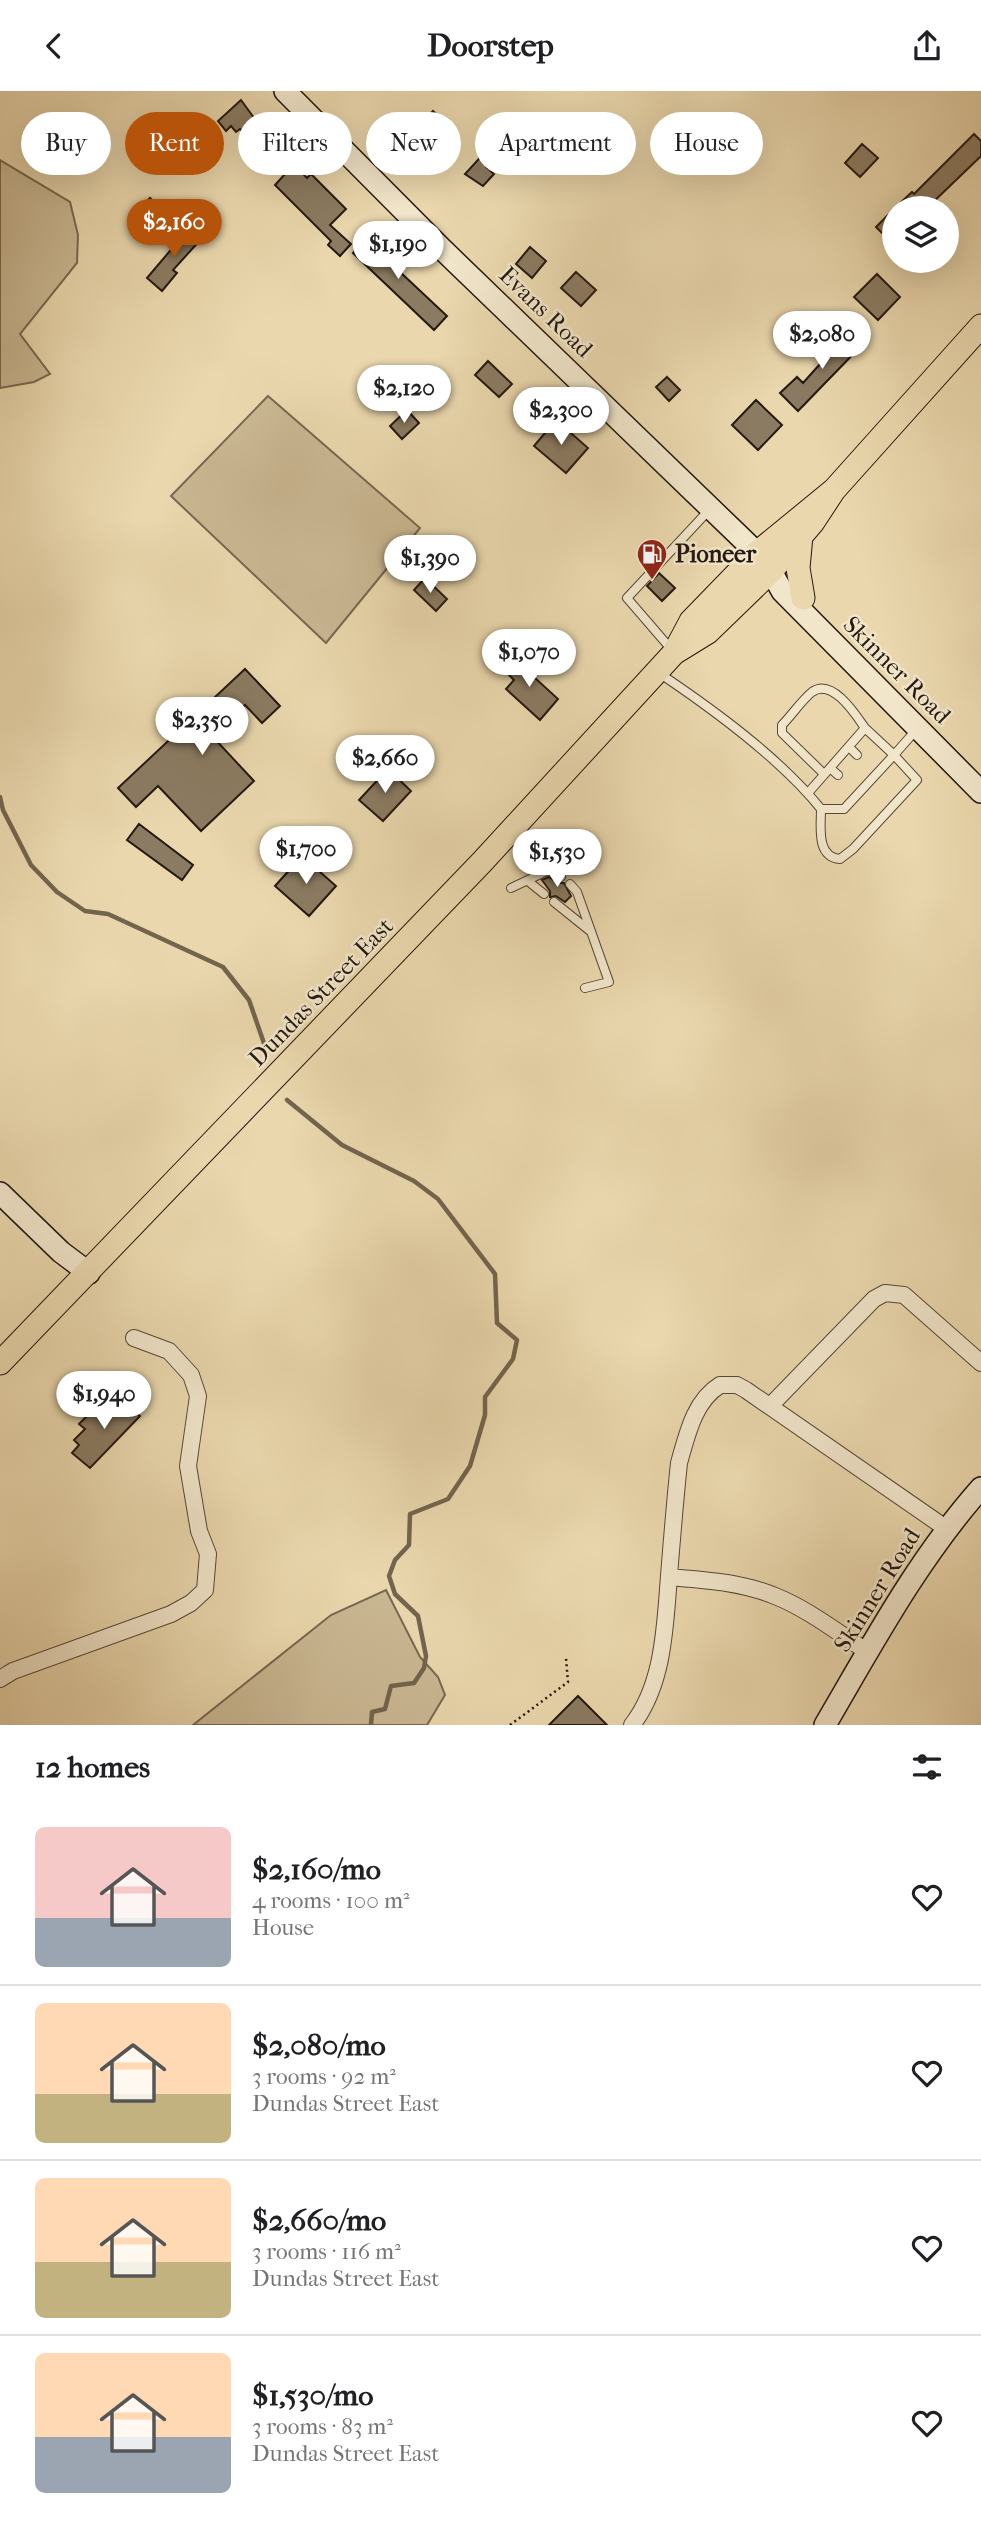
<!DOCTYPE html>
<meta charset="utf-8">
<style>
:root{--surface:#fff;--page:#f2f2f2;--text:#202124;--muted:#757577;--line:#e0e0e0;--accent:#b45309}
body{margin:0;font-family:"IM FELL French Canon",serif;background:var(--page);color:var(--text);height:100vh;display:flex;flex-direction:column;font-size:26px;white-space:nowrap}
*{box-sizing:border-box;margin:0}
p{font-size:23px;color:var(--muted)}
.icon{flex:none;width:38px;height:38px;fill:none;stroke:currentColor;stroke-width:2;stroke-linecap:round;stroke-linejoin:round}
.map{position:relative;height:1634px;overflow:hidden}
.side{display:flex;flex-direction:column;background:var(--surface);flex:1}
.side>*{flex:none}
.top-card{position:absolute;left:21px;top:21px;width:940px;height:63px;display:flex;gap:14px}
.tools{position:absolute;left:882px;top:105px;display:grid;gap:14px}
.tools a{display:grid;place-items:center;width:77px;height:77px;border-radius:50%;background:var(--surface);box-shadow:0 7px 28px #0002;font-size:35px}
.price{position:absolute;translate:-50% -60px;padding:0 16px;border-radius:24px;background:#fff;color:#222;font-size:23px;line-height:46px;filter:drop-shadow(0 2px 4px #0008)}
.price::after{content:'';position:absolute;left:50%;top:42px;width:21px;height:16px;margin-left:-10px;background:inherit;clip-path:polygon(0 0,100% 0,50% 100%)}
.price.selected{background:var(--accent);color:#fff}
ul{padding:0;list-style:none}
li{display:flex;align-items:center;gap:21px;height:175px;padding:0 35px}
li+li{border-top:2px solid var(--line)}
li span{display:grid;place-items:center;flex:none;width:196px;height:140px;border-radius:10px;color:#555}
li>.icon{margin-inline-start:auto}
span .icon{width:84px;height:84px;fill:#fffc;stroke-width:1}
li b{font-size:30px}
h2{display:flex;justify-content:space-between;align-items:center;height:84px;padding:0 35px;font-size:30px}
.chip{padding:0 24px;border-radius:32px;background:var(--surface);box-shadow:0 7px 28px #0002;font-size:24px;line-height:63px}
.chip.selected{background:var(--accent);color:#fff}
header{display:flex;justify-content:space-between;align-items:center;height:91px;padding:0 35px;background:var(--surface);font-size:32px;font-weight:700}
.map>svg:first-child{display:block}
.green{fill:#c9b792;stroke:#776851;stroke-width:2}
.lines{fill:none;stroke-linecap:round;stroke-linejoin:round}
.stream{stroke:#73644e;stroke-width:4.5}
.building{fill:#8b7b62;stroke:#251810;stroke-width:2}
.lane-casing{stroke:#564837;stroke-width:10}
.street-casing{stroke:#564837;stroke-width:18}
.secondary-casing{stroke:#251810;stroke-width:24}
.primary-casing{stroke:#251810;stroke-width:25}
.path{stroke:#251810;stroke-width:2.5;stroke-dasharray:2 3.5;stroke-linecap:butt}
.lane{stroke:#f1e5ca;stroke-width:8}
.street{stroke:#f1e5ca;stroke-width:16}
.secondary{stroke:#f1e5ca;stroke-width:21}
.primary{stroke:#ead7ad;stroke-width:23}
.labels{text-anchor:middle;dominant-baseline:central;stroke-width:5;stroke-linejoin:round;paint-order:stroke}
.street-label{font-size:24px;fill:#251810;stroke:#f1e5ca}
.poi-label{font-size:24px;font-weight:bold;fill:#251810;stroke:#f1e5ca;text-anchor:start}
</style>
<header><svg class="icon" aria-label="back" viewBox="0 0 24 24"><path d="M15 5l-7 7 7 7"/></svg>Doorstep<svg class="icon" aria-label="share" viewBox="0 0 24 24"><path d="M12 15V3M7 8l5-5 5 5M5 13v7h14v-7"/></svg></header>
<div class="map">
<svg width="981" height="1634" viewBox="0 0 981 1634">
<rect width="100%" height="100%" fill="#ead7ad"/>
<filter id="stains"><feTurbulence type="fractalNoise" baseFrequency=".00286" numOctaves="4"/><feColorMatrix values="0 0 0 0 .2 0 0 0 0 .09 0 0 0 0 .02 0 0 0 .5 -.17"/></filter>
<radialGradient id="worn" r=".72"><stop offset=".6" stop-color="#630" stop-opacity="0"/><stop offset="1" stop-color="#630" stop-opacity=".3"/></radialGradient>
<path class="green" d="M 0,69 L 70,111 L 78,144 L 77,172 L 20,243 L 50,283 L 34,291 L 0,297 Z
M 268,305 L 420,437 L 326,552 L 171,405 Z
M 386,1499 L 420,1566 L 438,1586 L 445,1604 L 427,1634 L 193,1634 L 331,1524 Z"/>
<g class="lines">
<path class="stream" d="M 0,706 L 3,719 L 31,774 L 57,801 L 85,820 L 108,823 L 223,876 L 249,909 L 267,961
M 287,1009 L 342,1054 L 414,1090 L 438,1108 L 495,1183 L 497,1232 L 517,1249 L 513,1268 L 485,1306 L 485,1324 L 470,1375 L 448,1408 L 410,1423 L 409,1454 L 395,1469 L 389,1485 L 395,1503 L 418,1525 L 426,1565 L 424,1577 L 414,1592 L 391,1595 L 385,1618 L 372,1621 L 371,1634"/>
</g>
<path class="building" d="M 241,9 L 257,31 L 244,42 L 240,38 L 236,41 L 231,35 L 226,40 L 218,30 Z
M 433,20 L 454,39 L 443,50 L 423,31 Z
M 974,43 L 981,50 L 981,65 L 927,117 L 895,117 L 912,101 L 914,103 Z
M 862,53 L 878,67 L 860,86 L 845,72 Z
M 281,59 L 307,87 L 311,83 L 346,118 L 330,134 L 351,153 L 340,165 L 328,154 L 331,150 L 275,94 L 286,82 L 274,71 L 273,68 Z
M 486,60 L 494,66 L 486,76 L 494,83 L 483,95 L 465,83 Z
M 150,107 L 169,125 L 149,146 L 130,128 Z
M 894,118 L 894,154 L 876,136 Z
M 191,135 L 203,146 L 173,179 L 177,182 L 162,200 L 147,187 Z
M 370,144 L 404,175 L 399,180 L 447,225 L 434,239 L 353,162 Z
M 530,156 L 546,170 L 532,187 L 516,173 Z
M 576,181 L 596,199 L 581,215 L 561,197 Z
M 877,183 L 900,206 L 878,229 L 854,206 Z
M 846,238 L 863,253 L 798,320 L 780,302 L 797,286 L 803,292 L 837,254 L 834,251 Z
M 488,270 L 512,293 L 499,306 L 475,284 Z
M 667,286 L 680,299 L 669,310 L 656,296 Z
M 756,309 L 782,334 L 758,359 L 732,334 Z
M 407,319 L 419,332 L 402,348 L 390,335 Z
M 556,329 L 588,357 L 566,382 L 534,355 Z
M 659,482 L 675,497 L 662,510 L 647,495 Z
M 425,487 L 447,508 L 436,520 L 414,499 Z
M 518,565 L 526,573 L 523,576 L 558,608 L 540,629 L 506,598 L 514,589 L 503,578 Z
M 245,578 L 280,615 L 262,632 L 245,614 L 212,645 L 254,690 L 201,740 L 158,695 L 136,716 L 118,697 Z
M 388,678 L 411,700 L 383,730 L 359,709 Z
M 139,733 L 193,774 L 182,789 L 127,749 Z
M 302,765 L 336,795 L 309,825 L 275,795 Z
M 549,786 L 558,792 L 564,792 L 571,805 L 565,811 L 556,805 L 550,806 L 550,800 L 542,789 Z
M 125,1307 L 136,1317 L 133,1319 L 140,1325 L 90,1377 L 72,1362 L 79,1354 L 74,1349 L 85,1338 L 79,1333 L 96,1316 L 101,1321 L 112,1310 L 117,1315 Z
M 578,1605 L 607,1634 L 549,1634 Z"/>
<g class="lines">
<g class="lane-casing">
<path id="lane" d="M 671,558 L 627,507 L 710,418
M 659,582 C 714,619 780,667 821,718 C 821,736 816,766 840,768 L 853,758 L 917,689 L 894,664 L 917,638
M 849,656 L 857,664
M 830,677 L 838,684
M 824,683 L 782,642 L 782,634 C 792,624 801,610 812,601 C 832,586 856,624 865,637
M 808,702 L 865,637 L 894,664 L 844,718 L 821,718
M 528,790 L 544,803
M 570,793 L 577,801 L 609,891 L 585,897
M 511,797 L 549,779 L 561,786
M 554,811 L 590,840"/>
</g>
<g class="street-casing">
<path id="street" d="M 770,1315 L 874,1208 L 885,1202 L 904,1204 L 981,1272
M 669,1486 C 705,1489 741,1491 775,1505 C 808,1518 838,1542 868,1561
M 0,1588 L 13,1580 L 171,1523 L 191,1512 L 205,1499 L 208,1463 L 199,1440 L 188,1375 L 198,1305 L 191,1284 L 169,1260 L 134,1247
M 632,1634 C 664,1593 665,1535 669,1485 C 672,1447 675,1410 679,1372 C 687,1344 694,1310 720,1294 L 737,1294 L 746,1299 L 947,1438"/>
</g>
<g class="secondary-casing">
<path id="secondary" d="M 285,0 L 441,157 L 757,462 L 771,480 L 782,500 L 981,701
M 0,1102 L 61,1161 L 89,1182
M 825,1634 C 873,1552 918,1468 981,1397"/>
</g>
<g class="primary-casing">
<path id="primary" d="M 801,445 L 798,477 L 803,507
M 674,562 L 708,541 L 771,480 L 813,431 L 834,399 L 981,235
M 0,1272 L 482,771 L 674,562 L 691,530 L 757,462 L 834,399"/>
</g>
<path class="path" d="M 510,1634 L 568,1591 L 566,1567"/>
<use href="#lane" class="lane"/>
<use href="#street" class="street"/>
<use href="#secondary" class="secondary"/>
<use href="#primary" class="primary"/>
</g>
<defs>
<g id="fuel-pin" transform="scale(1.575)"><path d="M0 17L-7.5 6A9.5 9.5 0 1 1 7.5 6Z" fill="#8f2418" stroke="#f1e5ca"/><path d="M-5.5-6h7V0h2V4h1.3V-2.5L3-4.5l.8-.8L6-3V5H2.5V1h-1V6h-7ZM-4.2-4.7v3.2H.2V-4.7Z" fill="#fff"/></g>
</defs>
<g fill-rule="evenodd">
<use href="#fuel-pin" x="652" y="463"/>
</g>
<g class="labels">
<g class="street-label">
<text transform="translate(546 221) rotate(44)">Evans Road</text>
<text transform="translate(897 579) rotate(45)">Skinner Road</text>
<text transform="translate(321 901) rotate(-46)">Dundas Street East</text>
<text transform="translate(877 1499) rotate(-58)">Skinner Road</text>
</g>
<g class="poi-label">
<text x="675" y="463">Pioneer</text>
</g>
</g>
<rect width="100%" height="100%" filter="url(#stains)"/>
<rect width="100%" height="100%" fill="url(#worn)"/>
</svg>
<div class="tools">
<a><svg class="icon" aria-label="layers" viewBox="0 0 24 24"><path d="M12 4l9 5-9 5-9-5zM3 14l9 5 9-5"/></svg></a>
</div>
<b class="price selected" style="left:174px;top:168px">$2,160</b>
<b class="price" style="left:398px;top:190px">$1,190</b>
<b class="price" style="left:822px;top:280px">$2,080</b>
<b class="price" style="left:404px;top:334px">$2,120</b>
<b class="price" style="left:561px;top:356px">$2,300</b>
<b class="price" style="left:430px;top:504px">$1,390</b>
<b class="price" style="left:529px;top:598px">$1,070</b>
<b class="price" style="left:202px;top:666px">$2,350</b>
<b class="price" style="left:385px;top:704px">$2,660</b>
<b class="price" style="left:306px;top:795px">$1,700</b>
<b class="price" style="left:557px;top:798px">$1,530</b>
<b class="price" style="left:104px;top:1340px">$1,940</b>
<div class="top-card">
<a class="chip">Buy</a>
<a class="chip selected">Rent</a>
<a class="chip">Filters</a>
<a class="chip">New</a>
<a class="chip">Apartment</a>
<a class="chip">House</a>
</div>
</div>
<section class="side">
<h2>12 homes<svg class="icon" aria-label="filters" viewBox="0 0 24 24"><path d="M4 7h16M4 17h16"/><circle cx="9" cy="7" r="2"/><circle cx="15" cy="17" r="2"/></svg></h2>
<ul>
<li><span style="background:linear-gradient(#f6c9c9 65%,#9aa5b1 0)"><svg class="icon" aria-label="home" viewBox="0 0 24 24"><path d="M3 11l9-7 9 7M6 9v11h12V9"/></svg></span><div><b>$2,160/mo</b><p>4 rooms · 100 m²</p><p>House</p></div><svg class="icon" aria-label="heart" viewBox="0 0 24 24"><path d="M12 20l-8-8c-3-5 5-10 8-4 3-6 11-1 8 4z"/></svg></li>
<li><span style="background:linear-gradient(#ffd9b3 65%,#c2b280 0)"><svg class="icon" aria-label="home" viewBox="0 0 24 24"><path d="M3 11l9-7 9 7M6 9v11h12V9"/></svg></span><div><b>$2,080/mo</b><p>3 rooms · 92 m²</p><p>Dundas Street East</p></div><svg class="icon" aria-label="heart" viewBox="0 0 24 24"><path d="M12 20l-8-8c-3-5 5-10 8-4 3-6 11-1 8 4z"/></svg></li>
<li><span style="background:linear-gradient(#ffd9b3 60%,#c2b280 0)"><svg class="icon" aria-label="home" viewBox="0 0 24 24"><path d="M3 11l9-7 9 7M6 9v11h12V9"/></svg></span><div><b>$2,660/mo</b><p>3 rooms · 116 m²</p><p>Dundas Street East</p></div><svg class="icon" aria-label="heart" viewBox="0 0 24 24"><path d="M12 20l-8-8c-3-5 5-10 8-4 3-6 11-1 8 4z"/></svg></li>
<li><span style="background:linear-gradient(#ffd9b3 60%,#9aa5b1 0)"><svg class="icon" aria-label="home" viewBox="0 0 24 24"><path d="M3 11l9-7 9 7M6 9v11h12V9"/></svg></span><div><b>$1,530/mo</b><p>3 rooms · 83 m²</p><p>Dundas Street East</p></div><svg class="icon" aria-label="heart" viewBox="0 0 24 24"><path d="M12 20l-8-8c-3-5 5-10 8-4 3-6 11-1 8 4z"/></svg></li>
</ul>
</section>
